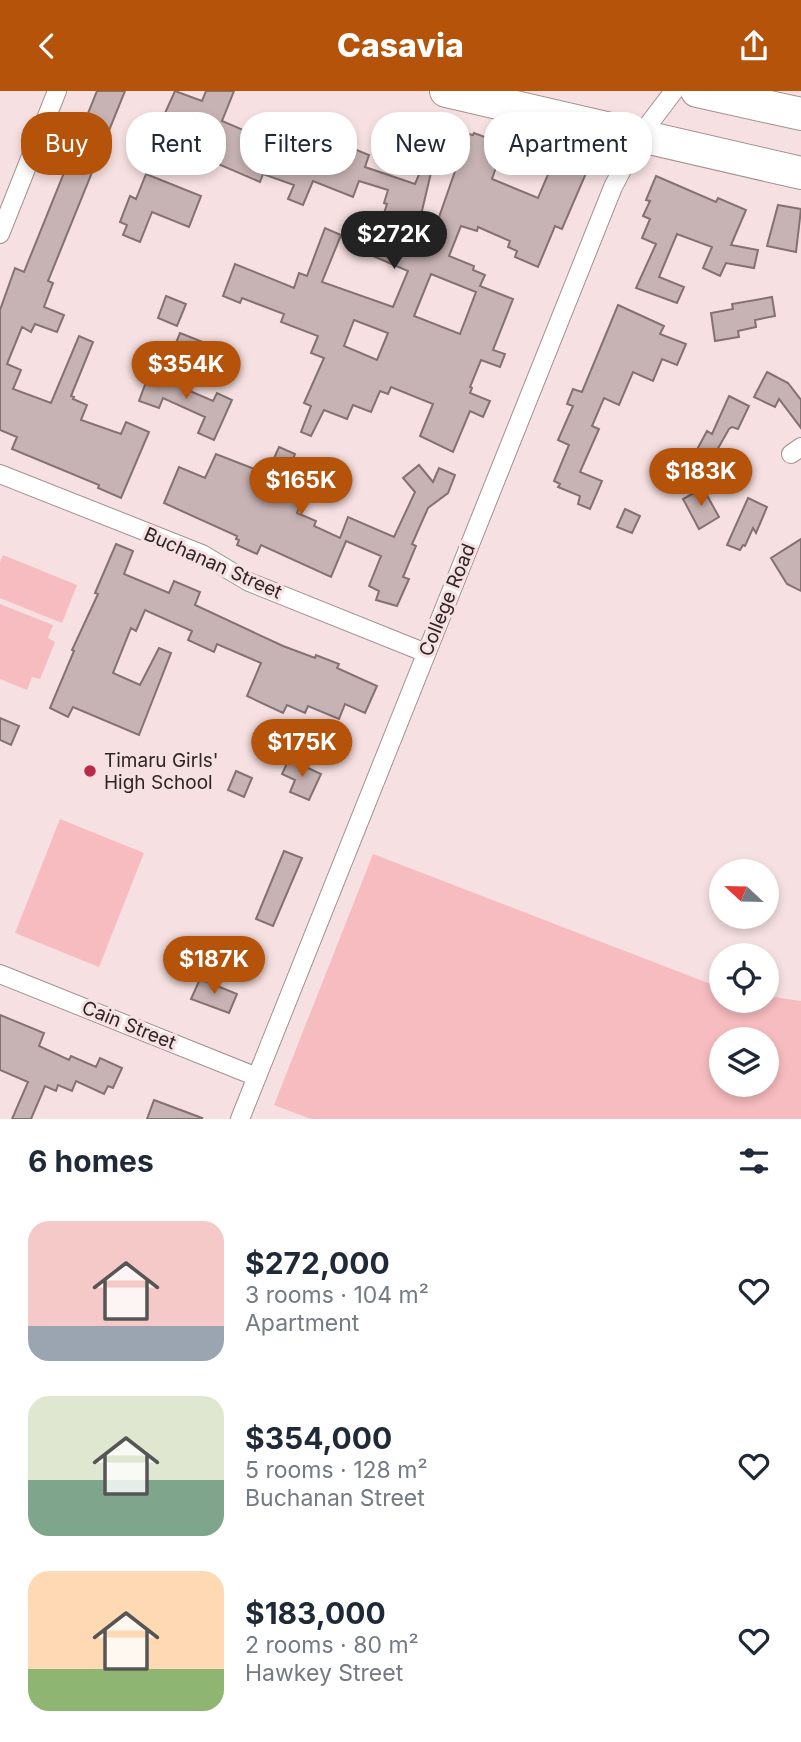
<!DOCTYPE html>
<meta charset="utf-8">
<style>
:root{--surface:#fff;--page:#f2f2f3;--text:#1f2937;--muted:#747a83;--accent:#b45309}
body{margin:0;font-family:Inter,sans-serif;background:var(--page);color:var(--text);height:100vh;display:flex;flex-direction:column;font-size:26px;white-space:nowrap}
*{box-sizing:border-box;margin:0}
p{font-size:23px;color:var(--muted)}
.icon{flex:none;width:38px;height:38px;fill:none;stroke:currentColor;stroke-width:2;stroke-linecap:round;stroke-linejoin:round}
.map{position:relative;height:1028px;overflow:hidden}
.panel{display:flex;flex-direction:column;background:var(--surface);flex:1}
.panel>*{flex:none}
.banner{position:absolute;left:21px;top:21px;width:760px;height:63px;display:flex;gap:14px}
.needle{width:46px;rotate:292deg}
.tools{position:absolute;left:709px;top:768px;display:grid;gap:14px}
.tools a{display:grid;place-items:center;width:70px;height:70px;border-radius:50%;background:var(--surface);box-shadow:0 4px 10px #0003;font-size:35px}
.price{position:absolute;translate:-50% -60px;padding:0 16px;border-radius:24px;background:var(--accent);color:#fff;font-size:23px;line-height:46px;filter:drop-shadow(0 2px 4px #0008)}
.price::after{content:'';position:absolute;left:50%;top:42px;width:21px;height:16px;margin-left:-10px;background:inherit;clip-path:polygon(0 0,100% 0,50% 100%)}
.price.active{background:#222;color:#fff}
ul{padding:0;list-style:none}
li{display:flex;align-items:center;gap:21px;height:175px;padding:0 28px}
li span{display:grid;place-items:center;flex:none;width:196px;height:140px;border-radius:21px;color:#555}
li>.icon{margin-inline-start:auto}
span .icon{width:84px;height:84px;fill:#fffc;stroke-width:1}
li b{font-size:30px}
h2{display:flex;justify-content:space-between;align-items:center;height:84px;padding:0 28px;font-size:30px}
.tag{padding:0 24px;border-radius:28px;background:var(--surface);box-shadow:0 4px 10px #0003;font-size:24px;line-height:63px}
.tag.active{background:var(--accent);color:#fff}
header{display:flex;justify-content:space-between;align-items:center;height:91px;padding:0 28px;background:var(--accent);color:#fff;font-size:32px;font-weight:800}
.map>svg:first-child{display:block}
.green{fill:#f7bcbf;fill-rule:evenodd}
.building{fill:#c8b3b4;stroke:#847172;stroke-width:2;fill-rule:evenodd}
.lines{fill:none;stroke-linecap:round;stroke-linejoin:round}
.street-casing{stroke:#a59091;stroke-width:20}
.highway-casing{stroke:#a59091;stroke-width:34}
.street{stroke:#fff;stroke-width:18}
.highway{stroke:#fff;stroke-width:32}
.poi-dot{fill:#ba2946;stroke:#f7e0e1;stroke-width:2.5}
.labels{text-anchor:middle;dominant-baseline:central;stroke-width:6;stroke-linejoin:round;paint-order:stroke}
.street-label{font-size:19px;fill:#2d2525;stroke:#f7e0e1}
.poi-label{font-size:19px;fill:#2d2525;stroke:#f7e0e1;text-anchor:start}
</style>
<header><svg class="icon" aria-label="back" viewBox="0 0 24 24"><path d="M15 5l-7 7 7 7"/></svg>Casavia<svg class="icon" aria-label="share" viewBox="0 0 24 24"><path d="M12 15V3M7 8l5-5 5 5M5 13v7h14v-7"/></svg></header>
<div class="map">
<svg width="801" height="1028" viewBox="0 0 801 1028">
<rect width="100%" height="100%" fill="#f7e0e1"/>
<path class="green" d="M 3,464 L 77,494 L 62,532 L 0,507 L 0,471 Z
M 0,513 L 53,534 L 48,547 L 55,551 L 40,588 L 32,586 L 27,599 L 0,588 Z
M 60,728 L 144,762 L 99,876 L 15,842 Z
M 373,763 L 721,897 L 721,910 L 766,910 L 767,905 L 801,910 L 801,1028 L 311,1028 L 274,1014 ZM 721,948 L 766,948 L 766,994 L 721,994 Z"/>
<path class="building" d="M 97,0 L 125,0 L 48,190 L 53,192 L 44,216 L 64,224 L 57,241 L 35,233 L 31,241 L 22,236 L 7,273 L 21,279 L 13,298 L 51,312 L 79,245 L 93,251 L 71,305 L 74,306 L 73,308 L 87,314 L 81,329 L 121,343 L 126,331 L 149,341 L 121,407 L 98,397 L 99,394 L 12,358 L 17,346 L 0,339 L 0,219 L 15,177 L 24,181 Z
M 175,0 L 202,10 L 206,0 L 234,0 L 222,30 L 332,77 L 342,53 L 369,64 L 365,76 L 415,93 L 426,67 L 434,69 L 421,124 L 438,129 L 468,43 L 473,44 L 474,42 L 504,53 L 492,88 L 538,107 L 555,67 L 587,80 L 562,138 L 555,135 L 538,176 L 515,166 L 517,160 L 508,156 L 510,150 L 478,136 L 477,140 L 461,135 L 449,165 L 474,175 L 473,179 L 485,184 L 480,195 L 513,208 L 493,259 L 505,263 L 500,276 L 481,269 L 470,296 L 472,297 L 470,302 L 490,310 L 483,326 L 470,320 L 453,361 L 420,345 L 433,313 L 391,296 L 388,303 L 380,300 L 371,321 L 353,314 L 347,328 L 324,319 L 311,345 L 301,341 L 311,315 L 304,312 L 324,267 L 311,262 L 318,245 L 281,231 L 284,223 L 242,207 L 240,212 L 223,205 L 235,173 L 294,197 L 299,182 L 307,185 L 325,137 L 341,144 L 322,191 L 393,216 L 408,180 L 366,162 L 372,149 L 375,150 L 387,113 L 384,112 L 388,99 L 359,90 L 353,106 L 313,90 L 303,114 L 288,108 L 294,94 L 263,83 L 260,91 L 218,73 L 223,50 L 195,39 L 192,47 L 175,40 L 172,48 L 156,42 ZM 431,183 L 476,201 L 460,243 L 414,225 ZM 354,229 L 388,242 L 377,269 L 344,255 Z
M 410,27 L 443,35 L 435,68 L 407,61 L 408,57 L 392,53 L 397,30 L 408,33 Z
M 146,83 L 201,105 L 189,136 L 152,121 L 140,151 L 123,144 L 127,134 L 120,131 L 130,105 L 136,108 Z
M 656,85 L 716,111 L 718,107 L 746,119 L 731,154 L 758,159 L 754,177 L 726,172 L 720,185 L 703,177 L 712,156 L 677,143 L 659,186 L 684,196 L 677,212 L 636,197 L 656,153 L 642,147 L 650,128 L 643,125 L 650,110 L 646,109 Z
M 778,114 L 801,118 L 796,161 L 767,155 Z
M 166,205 L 186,213 L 177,235 L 158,227 Z
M 772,206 L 775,225 L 755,229 L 756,236 L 738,240 L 739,246 L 715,250 L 711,222 L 733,218 L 732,213 Z
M 618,214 L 664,235 L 660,243 L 686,253 L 677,274 L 662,268 L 653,290 L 633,281 L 619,314 L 604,307 L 592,335 L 599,338 L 580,381 L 602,390 L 590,418 L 578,413 L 580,405 L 558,396 L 560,393 L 554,390 L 569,354 L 558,349 L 573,315 L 567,313 L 573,298 L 582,301 Z
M 180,242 L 223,259 L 217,276 L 173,259 Z
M 152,275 L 172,283 L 169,291 L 213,310 L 217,302 L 232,309 L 214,349 L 198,342 L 205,326 L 163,307 L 159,317 L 139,310 Z
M 767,281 L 788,292 L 801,309 L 801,337 L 779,308 L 775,316 L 754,306 Z
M 729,305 L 749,315 L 738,338 L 732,336 L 729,338 L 708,375 L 693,366 L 707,340 L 712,343 Z
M 279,356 L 295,363 L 289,378 L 311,387 L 297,422 L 316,430 L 314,435 L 340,447 L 348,426 L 394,446 L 415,401 L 403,387 L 419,374 L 433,391 L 439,377 L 455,384 L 448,402 L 428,417 L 412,453 L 416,455 L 403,486 L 409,488 L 397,515 L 376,509 L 379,500 L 369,495 L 381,465 L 346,450 L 331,486 L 261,454 L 257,463 L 237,454 L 239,449 L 236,448 L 237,445 L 164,412 L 179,376 L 205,387 L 216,363 L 267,383 Z
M 703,397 L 719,426 L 699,438 L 683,408 Z
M 748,407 L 767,416 L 756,442 L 753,437 L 745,455 L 743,454 L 740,459 L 727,454 Z
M 625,418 L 640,425 L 632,442 L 617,436 Z
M 801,448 L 801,500 L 787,493 L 771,467 Z
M 116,453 L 133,460 L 124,483 L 169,502 L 174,490 L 200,501 L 195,514 L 283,555 L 315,567 L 316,564 L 339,573 L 337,577 L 377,595 L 365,622 L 345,613 L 339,628 L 308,615 L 305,622 L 287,614 L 283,622 L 247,605 L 261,572 L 217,553 L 214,561 L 188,549 L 192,540 L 145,519 L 136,540 L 131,537 L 113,582 L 140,594 L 159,557 L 171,562 L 139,644 L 73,616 L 68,626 L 50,617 L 74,560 L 72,559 L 98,503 L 95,502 Z
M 0,627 L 19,635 L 11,654 L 0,649 Z
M 289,668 L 321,683 L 309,709 L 290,701 L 295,689 L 282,683 Z
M 236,680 L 252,687 L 244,706 L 228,699 Z
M 284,760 L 302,767 L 273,835 L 256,828 Z
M 200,888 L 237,903 L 229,922 L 191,908 Z
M 0,924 L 44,942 L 39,955 L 69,969 L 71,965 L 96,976 L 100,967 L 122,977 L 113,997 L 108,995 L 104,1003 L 76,990 L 72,1000 L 58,994 L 56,1000 L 45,995 L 31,1028 L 12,1028 L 28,991 L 0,979 Z
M 154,1009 L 202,1027 L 201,1028 L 147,1028 Z"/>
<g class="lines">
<g class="street-casing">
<path id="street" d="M 0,143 L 57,0
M 791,363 L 801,356
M 0,383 L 202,463 L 249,491 L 426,562
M 0,883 L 257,986
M 240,1028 L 613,96 L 639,46 L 674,0"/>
</g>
<g class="highway-casing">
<path id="highway" d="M 446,0 L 801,82
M 697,0 L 801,23"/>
</g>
<use href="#street" class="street"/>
<use href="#highway" class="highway"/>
</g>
<circle class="poi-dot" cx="90" cy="680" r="7"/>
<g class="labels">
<g class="street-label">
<text transform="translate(213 472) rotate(24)">Buchanan Street</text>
<text transform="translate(447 509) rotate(-68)">College Road</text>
<text transform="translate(129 934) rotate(22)">Cain Street</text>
</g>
<g class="poi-label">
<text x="104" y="669">Timaru Girls'<tspan x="104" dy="22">High School</tspan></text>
</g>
</g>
</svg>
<div class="tools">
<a><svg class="needle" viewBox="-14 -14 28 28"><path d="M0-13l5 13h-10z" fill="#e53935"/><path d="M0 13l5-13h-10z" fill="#747a83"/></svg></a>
<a><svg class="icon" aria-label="locate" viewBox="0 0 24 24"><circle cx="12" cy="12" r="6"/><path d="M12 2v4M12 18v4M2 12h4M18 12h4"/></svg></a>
<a><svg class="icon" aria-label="layers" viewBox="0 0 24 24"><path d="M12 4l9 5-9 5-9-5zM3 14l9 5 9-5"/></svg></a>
</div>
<b class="price active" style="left:394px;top:180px">$272K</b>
<b class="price" style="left:186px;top:310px">$354K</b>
<b class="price" style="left:701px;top:417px">$183K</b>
<b class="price" style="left:301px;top:426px">$165K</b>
<b class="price" style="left:302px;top:688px">$175K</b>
<b class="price" style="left:214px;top:905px">$187K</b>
<div class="banner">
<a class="tag active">Buy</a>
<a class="tag">Rent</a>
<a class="tag">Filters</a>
<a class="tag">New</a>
<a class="tag">Apartment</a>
</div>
</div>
<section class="panel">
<h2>6 homes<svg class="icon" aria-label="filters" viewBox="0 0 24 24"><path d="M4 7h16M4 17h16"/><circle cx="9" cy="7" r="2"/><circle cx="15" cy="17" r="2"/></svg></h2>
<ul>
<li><span style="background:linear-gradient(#f6c9c9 75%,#9aa5b1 0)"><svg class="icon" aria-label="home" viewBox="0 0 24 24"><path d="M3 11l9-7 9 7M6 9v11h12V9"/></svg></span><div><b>$272,000</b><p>3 rooms · 104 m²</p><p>Apartment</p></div><svg class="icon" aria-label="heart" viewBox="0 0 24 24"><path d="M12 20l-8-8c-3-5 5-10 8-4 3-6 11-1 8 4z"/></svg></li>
<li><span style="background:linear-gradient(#dfe7d0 60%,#7fa58c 0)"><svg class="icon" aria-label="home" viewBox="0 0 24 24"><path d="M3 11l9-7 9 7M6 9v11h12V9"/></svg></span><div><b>$354,000</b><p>5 rooms · 128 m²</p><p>Buchanan Street</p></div><svg class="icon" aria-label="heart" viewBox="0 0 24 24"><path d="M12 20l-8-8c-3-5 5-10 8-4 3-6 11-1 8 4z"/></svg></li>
<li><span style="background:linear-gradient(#ffd9b3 70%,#8fb573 0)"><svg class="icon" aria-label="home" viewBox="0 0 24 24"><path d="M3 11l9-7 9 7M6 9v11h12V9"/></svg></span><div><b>$183,000</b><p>2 rooms · 80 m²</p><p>Hawkey Street</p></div><svg class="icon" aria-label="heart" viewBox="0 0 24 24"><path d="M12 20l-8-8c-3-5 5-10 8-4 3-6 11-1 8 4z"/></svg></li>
</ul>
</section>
